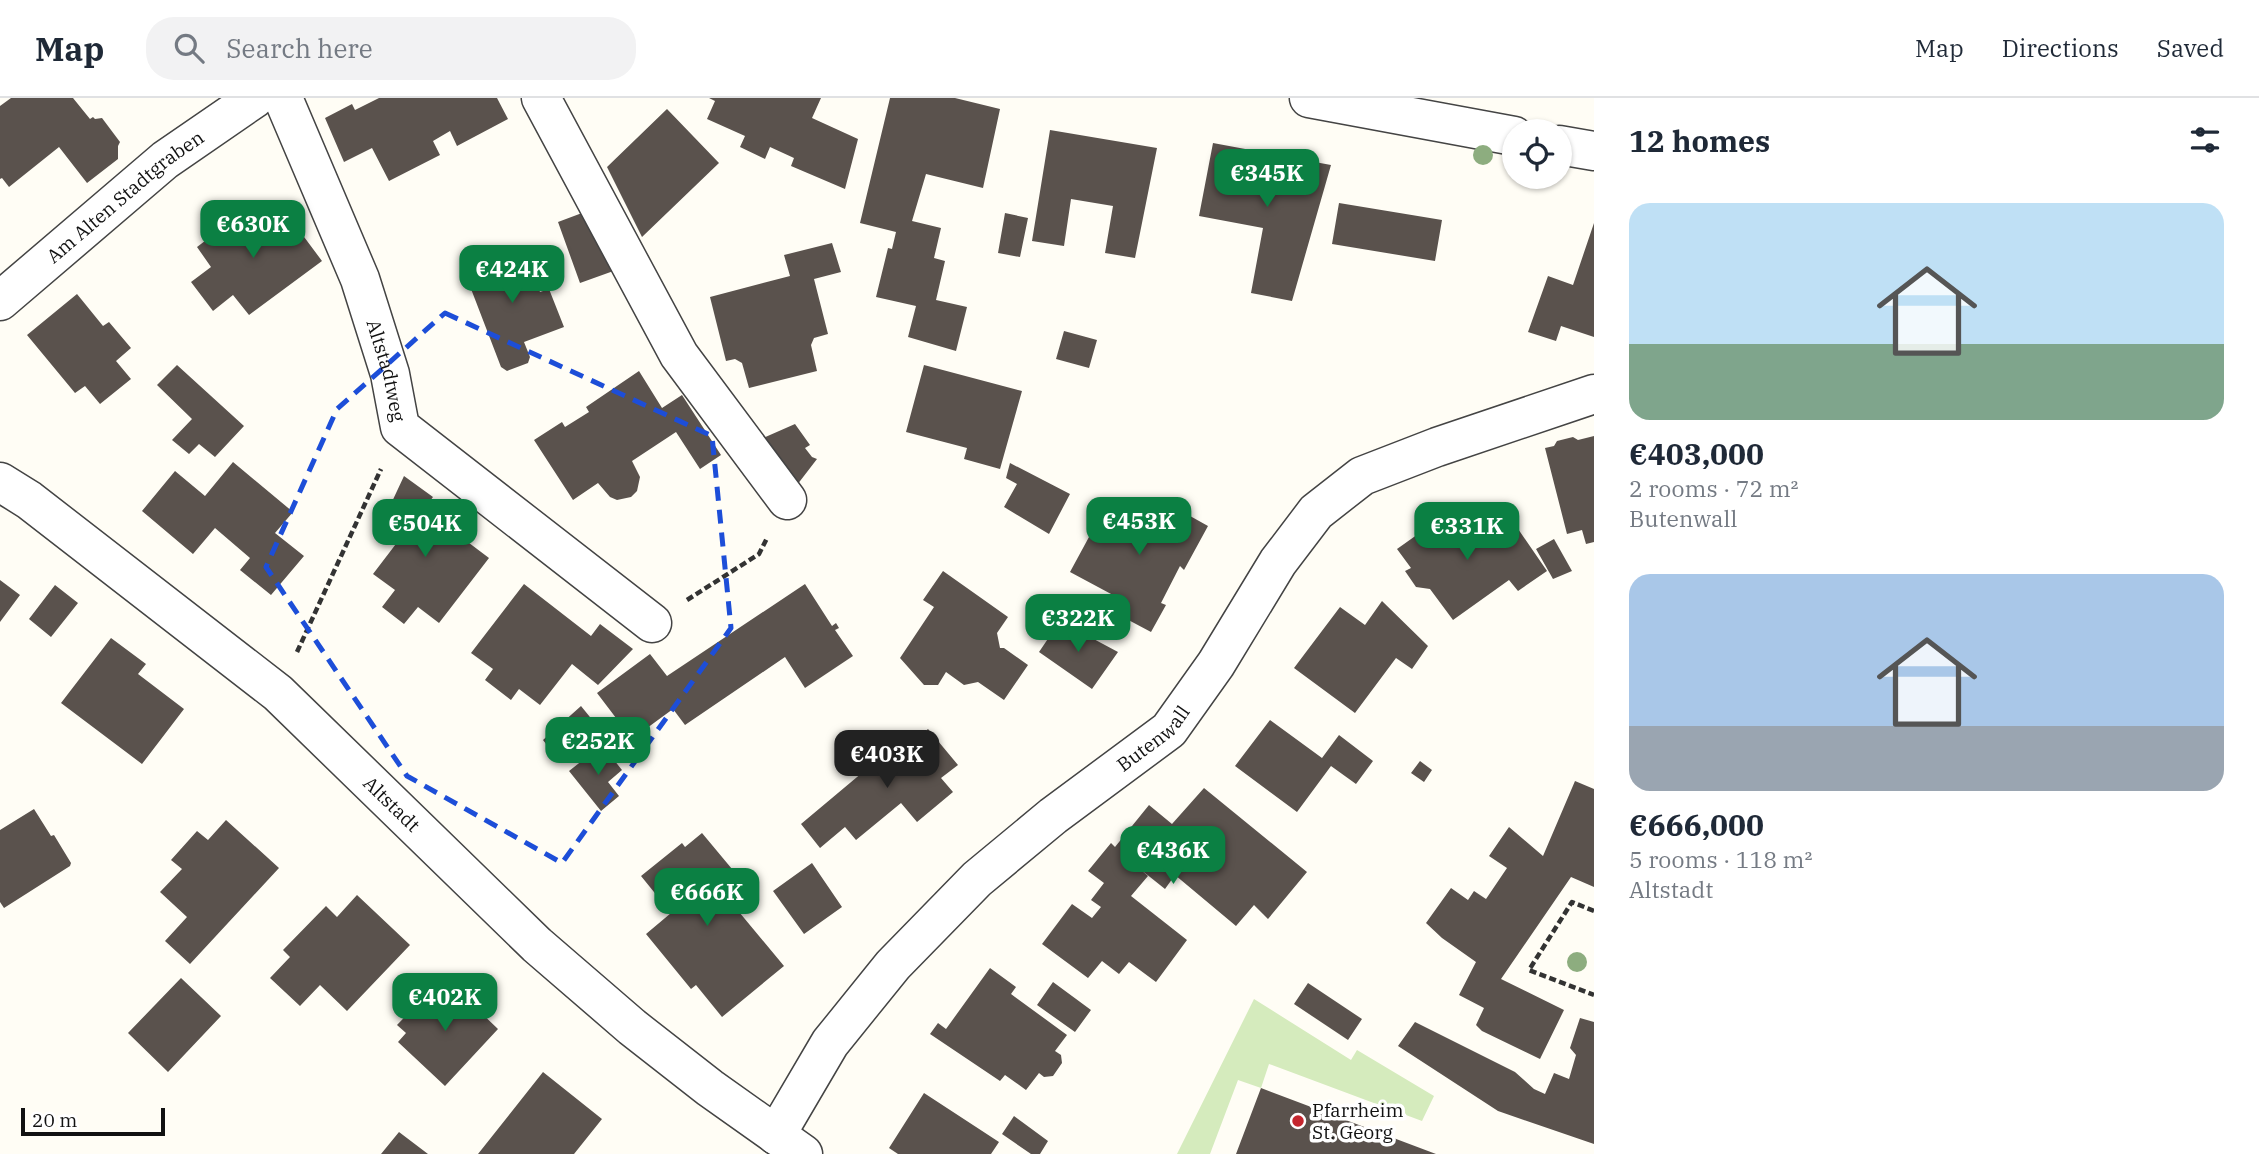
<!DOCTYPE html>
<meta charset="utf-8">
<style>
:root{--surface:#fff;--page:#f2f2f3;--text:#1f2937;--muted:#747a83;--line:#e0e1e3;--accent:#0b8043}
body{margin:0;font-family:"IBM Plex Serif",serif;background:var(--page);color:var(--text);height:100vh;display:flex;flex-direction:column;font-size:26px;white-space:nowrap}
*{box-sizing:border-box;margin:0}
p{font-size:23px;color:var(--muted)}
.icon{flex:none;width:38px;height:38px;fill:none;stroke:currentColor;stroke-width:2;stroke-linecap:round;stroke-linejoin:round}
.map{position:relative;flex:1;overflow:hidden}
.side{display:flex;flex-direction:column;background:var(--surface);width:665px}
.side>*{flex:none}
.controls{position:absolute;left:1502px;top:21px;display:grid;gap:14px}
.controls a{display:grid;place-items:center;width:70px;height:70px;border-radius:50%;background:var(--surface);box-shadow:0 2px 5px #0004;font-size:35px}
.scale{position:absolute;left:21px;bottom:18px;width:144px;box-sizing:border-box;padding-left:7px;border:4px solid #111;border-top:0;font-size:19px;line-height:24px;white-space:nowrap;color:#111;-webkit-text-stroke:5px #fff;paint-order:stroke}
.price{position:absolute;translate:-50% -60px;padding:0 16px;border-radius:14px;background:var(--accent);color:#fff;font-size:23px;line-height:46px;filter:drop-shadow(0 2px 4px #0008)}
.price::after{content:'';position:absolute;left:50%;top:42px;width:21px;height:16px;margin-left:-10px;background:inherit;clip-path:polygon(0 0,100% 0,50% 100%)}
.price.selected{background:#222;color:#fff}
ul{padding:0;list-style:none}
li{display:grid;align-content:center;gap:14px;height:371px;padding:0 35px}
li span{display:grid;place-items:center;height:217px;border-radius:21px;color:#555}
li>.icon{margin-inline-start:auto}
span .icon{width:126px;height:126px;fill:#fffc;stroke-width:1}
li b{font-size:30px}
h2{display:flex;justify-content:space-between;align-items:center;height:84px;padding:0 35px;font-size:30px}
header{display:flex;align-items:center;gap:42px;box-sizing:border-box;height:98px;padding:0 35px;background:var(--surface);border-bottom:2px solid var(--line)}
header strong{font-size:33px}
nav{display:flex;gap:38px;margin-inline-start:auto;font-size:24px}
.search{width:490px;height:63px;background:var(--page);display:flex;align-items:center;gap:18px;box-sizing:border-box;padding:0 24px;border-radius:28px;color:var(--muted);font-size:26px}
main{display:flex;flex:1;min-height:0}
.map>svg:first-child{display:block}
.green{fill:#d5ebbd}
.building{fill:#5a524d}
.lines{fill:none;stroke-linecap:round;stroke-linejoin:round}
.street-casing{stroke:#444;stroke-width:41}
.path{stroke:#333;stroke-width:4.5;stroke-dasharray:7 3.5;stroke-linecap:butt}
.street{stroke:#fff;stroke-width:38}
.tree{fill:#8dad7f}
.marked{fill:none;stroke:#1d4ed8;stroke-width:5;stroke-dasharray:14 9;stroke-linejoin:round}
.poi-dot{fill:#c4262e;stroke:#fff;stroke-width:2.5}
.labels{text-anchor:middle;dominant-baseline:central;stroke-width:7;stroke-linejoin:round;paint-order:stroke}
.street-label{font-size:19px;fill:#111;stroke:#fff}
.poi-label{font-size:19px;fill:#111;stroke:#fff;text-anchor:start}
</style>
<header>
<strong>Map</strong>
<div class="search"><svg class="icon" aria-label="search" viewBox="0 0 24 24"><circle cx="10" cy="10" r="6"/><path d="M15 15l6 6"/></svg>Search here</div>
<nav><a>Map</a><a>Directions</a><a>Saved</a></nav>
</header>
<main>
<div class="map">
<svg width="1594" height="1056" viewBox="0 0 1594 1056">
<rect width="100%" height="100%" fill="#fffdf5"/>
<path class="green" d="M 1254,901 L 1351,962 L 1357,952 L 1434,998 L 1422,1023 L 1269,966 L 1261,990 L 1238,982 L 1210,1056 L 1177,1056 Z"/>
<path class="building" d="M 11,0 L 73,0 L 90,21 L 93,19 L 95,21 L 102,20 L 120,44 L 118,48 L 118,61 L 87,85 L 59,49 L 9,89 L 2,80 L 0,81 L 0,8 Z
M 379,0 L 497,0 L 508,21 L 457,48 L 450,33 L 433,43 L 440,57 L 389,83 L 372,50 L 344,64 L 325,20 L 352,6 L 355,12 Z
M 709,0 L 821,0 L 812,20 L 858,41 L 845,91 L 791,68 L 794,60 L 770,49 L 765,61 L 740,49 L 745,38 L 707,21 L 715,3 Z
M 890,0 L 955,0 L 1000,11 L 983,90 L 926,76 L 912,123 L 941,130 L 934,160 L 945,163 L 936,202 L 967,209 L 956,253 L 908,239 L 916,208 L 876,199 L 888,150 L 892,151 L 896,134 L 860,125 Z
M 667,11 L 719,65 L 642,139 L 607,69 Z
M 1050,32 L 1157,50 L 1135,160 L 1105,155 L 1113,108 L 1071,101 L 1064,148 L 1032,143 Z
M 1213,45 L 1331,67 L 1292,203 L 1251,195 L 1263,130 L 1199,118 Z
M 255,105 L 272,127 L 287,116 L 322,163 L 249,217 L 233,197 L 213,213 L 191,184 L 211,169 L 197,149 Z
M 1339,105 L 1442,122 L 1435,163 L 1332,146 Z
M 590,112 L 619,171 L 580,185 L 558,124 Z
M 1005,115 L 1028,120 L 1020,159 L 998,155 Z
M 1594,125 L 1594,239 L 1561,228 L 1556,243 L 1528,234 L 1548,178 L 1573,187 Z
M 832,145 L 841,174 L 814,181 L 828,236 L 814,240 L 811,247 L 817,273 L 749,290 L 742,265 L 735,261 L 726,263 L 710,199 L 790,178 L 784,157 Z
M 523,147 L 540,194 L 549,191 L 564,229 L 524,244 L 530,259 L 528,265 L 507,273 L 501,269 L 463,170 Z
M 77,196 L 103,228 L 109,224 L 131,250 L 116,263 L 131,281 L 100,306 L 85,288 L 75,295 L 27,237 Z
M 1064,233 L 1097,242 L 1089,270 L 1056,261 Z
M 177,267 L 244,328 L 215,359 L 199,346 L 189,356 L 172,342 L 192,321 L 157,287 Z
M 924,267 L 1022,293 L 1000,371 L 964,361 L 967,350 L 906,334 Z
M 639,273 L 662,310 L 682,297 L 721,357 L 700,371 L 676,334 L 632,363 L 640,379 L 637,393 L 631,399 L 617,402 L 610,399 L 598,385 L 573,402 L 534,342 L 562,324 L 565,329 L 589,314 L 586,309 Z
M 795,326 L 810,347 L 805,350 L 812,359 L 817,361 L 797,387 L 761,341 Z
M 1594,338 L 1594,444 L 1586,446 L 1582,432 L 1567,436 L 1545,350 L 1554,348 L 1557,343 L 1573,339 L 1578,342 Z
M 233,364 L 293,414 L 275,435 L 304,458 L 271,497 L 240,472 L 250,460 L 215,430 L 193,456 L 142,413 L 175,373 L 205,398 Z
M 1010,365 L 1070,396 L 1049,436 L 1004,409 L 1017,386 L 1006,380 Z
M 404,378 L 433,399 L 424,411 L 489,460 L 439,525 L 418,509 L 404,526 L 382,509 L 395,492 L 373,476 L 402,438 L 383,423 Z
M 1156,399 L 1208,428 L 1184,472 L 1180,468 L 1161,505 L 1166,507 L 1151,534 L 1119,517 L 1126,504 L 1070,474 L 1108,404 L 1143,423 Z
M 1459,407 L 1488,448 L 1516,428 L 1547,473 L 1518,493 L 1509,482 L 1453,522 L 1430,491 L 1416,489 L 1405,473 L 1411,470 L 1397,451 Z
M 1554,441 L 1572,473 L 1553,481 L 1536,451 Z
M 943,473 L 1008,519 L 997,535 L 1000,550 L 1004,550 L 1028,567 L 1004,602 L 978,584 L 964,587 L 946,574 L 938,587 L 924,587 L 900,560 L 934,509 L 923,502 Z
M 0,482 L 20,497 L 0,524 Z
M 524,486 L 591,538 L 600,526 L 633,551 L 598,587 L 572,566 L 540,607 L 519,591 L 511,602 L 485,582 L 493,571 L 471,555 Z
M 805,486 L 832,528 L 836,525 L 839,530 L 835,532 L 853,558 L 805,590 L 785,559 L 685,627 L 673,611 L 632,641 L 597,595 L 650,556 L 667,578 Z
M 55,487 L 78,505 L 51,539 L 29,521 Z
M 1382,503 L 1428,548 L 1412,571 L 1396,560 L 1355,615 L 1294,570 L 1340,509 L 1365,527 Z
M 1060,523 L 1118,554 L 1092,591 L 1039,554 Z
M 111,540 L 146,566 L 138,576 L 184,611 L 142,666 L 61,605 Z
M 581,608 L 598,629 L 557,660 L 543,642 Z
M 1270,622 L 1322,660 L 1339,637 L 1373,663 L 1356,686 L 1331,668 L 1297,714 L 1235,668 Z
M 928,631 L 958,667 L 941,680 L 953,694 L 917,724 L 901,705 L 856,742 L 845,729 L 820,750 L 801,726 L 906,638 L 912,645 Z
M 602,647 L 622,672 L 608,684 L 619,698 L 601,713 L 569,673 Z
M 1420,663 L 1432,672 L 1424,684 L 1411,675 Z
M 1575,683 L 1594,691 L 1594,789 L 1571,779 L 1501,881 L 1564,912 L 1540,961 L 1482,933 L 1476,927 L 1484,910 L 1459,897 L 1476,864 L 1442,840 L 1426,825 L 1451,790 L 1468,802 L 1474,793 L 1486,801 L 1507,770 L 1489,758 L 1509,729 L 1543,758 Z
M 1204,690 L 1307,774 L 1268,821 L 1254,807 L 1236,828 L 1175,777 L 1165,791 L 1140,771 L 1148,778 L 1131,798 L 1187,842 L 1156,884 L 1129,864 L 1119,876 L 1102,863 L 1088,880 L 1042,846 L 1072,806 L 1092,820 L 1101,809 L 1091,802 L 1104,785 L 1088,773 L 1111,745 L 1115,749 L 1149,707 L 1172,726 Z
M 34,711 L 51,738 L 54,737 L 71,765 L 70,768 L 4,810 L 0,804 L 0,732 Z
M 226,722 L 279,770 L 190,866 L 165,843 L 187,819 L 160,794 L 182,771 L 171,762 L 197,733 L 208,742 Z
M 702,735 L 732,771 L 715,785 L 784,868 L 722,919 L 696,887 L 691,891 L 646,836 L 671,815 L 641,778 L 682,745 L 685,749 Z
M 812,765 L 842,809 L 804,836 L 773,793 Z
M 357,797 L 410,847 L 347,913 L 320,887 L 300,908 L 270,880 L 290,859 L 283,852 L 326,808 L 337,819 Z
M 990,870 L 1016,889 L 1011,896 L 1067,937 L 1055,953 L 1061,957 L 1062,965 L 1053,978 L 1044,979 L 1039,975 L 1026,992 L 1005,977 L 1000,983 L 930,936 L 938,925 L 946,931 Z
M 181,880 L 221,918 L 168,974 L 128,935 Z
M 1053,884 L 1091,912 L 1075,934 L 1037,907 Z
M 1308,885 L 1362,921 L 1348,942 L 1294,906 Z
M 452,887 L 498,931 L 445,988 L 398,944 L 406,935 L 397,927 L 427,896 L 436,904 Z
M 1580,920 L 1594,924 L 1594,1046 L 1498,1013 L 1398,948 L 1415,924 L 1515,974 L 1534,991 L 1545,996 L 1554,975 L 1569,981 L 1576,957 L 1570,950 Z
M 543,974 L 602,1021 L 574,1056 L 478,1056 Z
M 1261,990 L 1436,1056 L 1236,1056 Z
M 924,995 L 999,1044 L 991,1056 L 898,1056 L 889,1050 Z
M 1014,1018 L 1048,1043 L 1040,1056 L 1031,1056 L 1002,1036 Z
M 399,1034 L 428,1056 L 381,1056 Z"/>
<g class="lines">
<g class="street-casing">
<g id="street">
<path id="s1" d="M 283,0 L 360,181 L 390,276 L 400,329 L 652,525"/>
<path d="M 541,0 L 679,257 L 787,402"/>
<path d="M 1309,0 L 1514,38"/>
<path d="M 1559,47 L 1594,53"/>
<path id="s2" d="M 0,203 L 165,62 L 255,0"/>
<path id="s3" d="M 0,384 L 29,402 L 278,595 L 537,847 L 632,929 L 710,990 L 803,1056"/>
<path id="s4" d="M 776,1037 L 830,945 L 893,867 L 977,781 L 1053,718 L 1169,632 L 1216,566 L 1278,464 L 1316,414 L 1362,378 L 1437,349 L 1594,296"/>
</g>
</g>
<path class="path" d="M 687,502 L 759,456 L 767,440
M 297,554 L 381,371
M 1594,813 L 1572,804 L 1529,872 L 1594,897"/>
<use href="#street" class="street"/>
</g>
<g class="tree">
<circle cx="1483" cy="57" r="10"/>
<circle cx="1577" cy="864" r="10"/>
</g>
<path class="marked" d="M 445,215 L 712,338 L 731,530 L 562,765 L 407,678 L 266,469 L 337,311 Z"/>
<circle class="poi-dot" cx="1298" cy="1023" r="7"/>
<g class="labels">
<g class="street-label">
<text stroke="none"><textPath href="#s2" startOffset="163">Am Alten Stadtgraben</textPath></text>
<text stroke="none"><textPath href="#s1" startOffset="292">Altstadtweg</textPath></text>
<text stroke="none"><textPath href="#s4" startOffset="553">Butenwall</textPath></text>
<text stroke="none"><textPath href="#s3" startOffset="508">Altstadt</textPath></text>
</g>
<g class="poi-label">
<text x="1312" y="1012">Pfarrheim<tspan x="1312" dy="22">St. Georg</tspan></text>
</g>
</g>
</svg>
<div class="controls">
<a><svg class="icon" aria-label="locate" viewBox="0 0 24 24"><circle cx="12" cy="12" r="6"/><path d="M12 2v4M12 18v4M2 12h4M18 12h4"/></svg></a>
</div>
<div class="scale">20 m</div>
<b class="price" style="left:1267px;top:111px">€345K</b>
<b class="price" style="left:253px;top:162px">€630K</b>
<b class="price" style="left:512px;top:207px">€424K</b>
<b class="price" style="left:1139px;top:459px">€453K</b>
<b class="price" style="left:425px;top:461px">€504K</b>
<b class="price" style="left:1467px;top:464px">€331K</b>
<b class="price" style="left:1078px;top:556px">€322K</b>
<b class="price" style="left:598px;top:679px">€252K</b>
<b class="price selected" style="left:887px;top:692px">€403K</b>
<b class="price" style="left:1173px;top:788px">€436K</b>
<b class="price" style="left:707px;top:830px">€666K</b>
<b class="price" style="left:445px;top:935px">€402K</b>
</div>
<section class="side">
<h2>12 homes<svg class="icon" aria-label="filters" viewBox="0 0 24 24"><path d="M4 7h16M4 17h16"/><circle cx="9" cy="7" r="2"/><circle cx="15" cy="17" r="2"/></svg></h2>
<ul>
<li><span style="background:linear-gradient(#bfe0f5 65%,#7fa58c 0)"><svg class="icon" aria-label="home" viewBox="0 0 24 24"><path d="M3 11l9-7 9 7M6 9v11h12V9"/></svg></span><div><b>€403,000</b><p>2 rooms · 72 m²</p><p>Butenwall</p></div></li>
<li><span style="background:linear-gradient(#a9c7e8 70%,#9aa5b1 0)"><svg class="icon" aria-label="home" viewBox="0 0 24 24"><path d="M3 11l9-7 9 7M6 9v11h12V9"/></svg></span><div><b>€666,000</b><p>5 rooms · 118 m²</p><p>Altstadt</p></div></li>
</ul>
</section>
</main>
